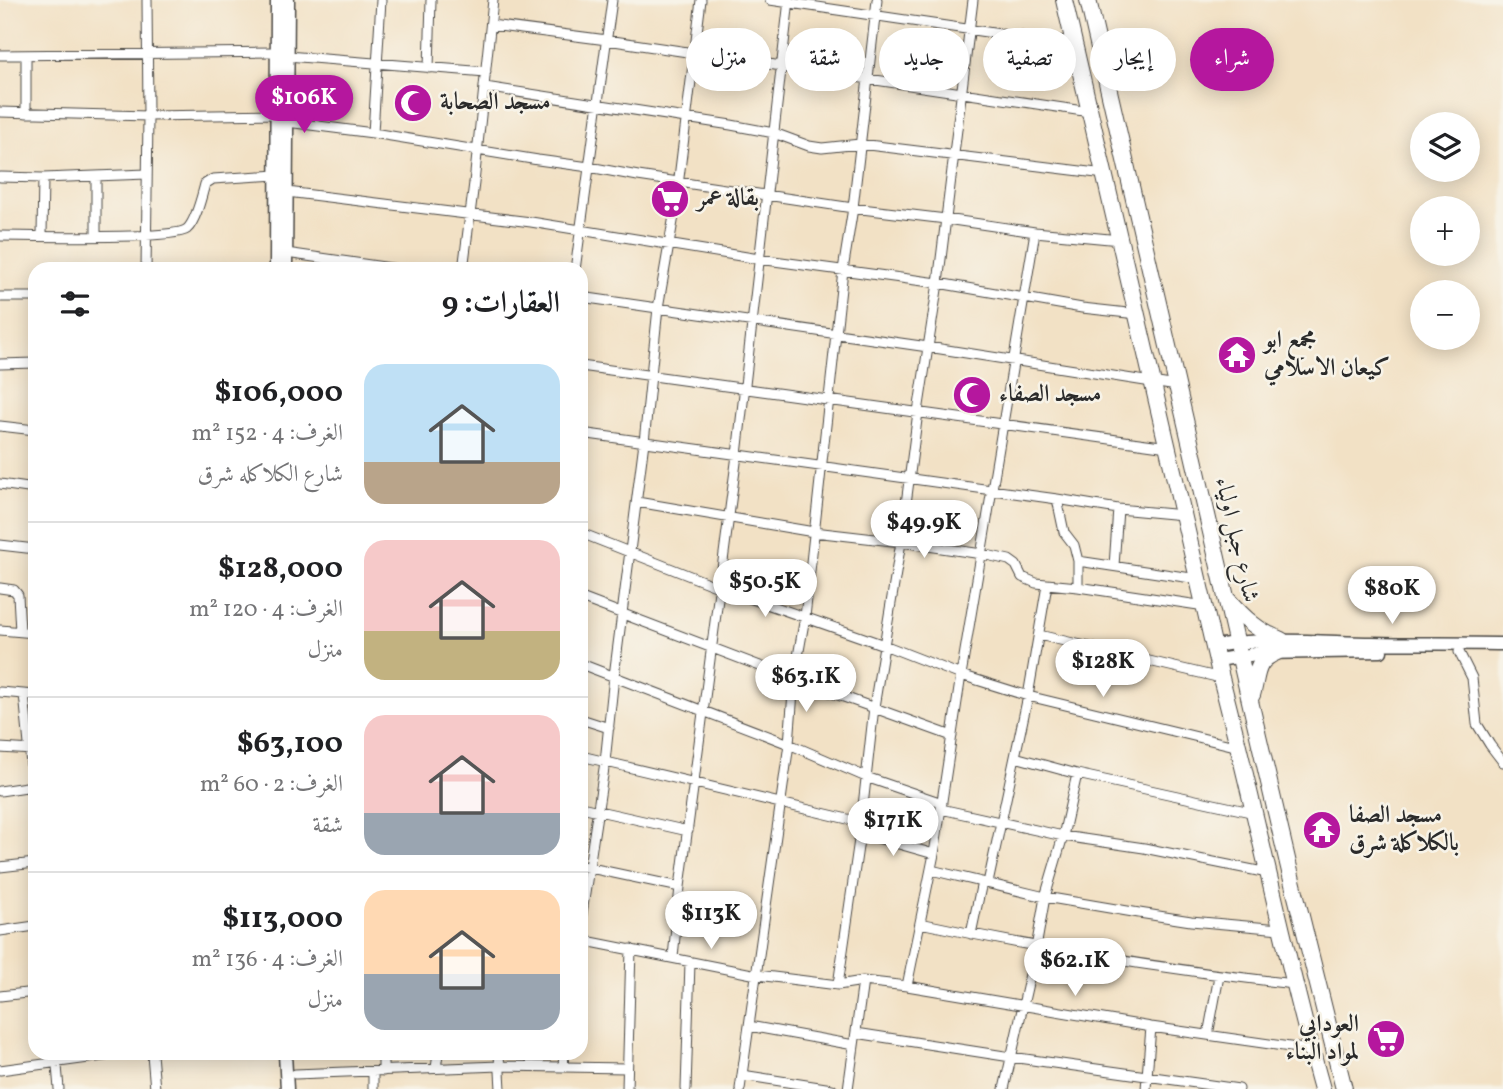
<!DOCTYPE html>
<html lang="ar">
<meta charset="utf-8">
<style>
:root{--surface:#fff;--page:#f6f6f6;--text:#202124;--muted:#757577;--line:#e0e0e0;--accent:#b5179e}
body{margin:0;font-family:Vollkorn,Amiri,serif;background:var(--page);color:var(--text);direction:rtl;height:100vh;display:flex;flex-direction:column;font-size:26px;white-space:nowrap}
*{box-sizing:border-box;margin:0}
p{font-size:23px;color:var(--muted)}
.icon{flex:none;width:38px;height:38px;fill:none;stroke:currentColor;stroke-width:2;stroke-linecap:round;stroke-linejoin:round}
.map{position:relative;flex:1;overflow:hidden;direction:ltr}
.panel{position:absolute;left:28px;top:262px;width:560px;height:798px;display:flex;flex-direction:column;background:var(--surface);border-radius:21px;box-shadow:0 4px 18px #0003;direction:rtl}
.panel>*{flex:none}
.banner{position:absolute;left:609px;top:28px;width:665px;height:63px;direction:rtl;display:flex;gap:14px}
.controls{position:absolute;left:1410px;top:112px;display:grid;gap:14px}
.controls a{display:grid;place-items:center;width:70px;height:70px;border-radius:50%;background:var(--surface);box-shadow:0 4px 18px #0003;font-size:35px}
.price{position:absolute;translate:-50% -60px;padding:0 16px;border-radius:24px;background:#fff;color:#222;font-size:23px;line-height:46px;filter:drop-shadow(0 2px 4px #0008)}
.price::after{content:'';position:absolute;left:50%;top:42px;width:21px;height:16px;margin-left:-10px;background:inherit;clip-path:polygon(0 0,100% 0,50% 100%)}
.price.on{background:var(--accent);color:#fff}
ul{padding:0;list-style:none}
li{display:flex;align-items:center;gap:21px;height:175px;padding:0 28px}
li+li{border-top:2px solid var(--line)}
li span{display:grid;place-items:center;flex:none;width:196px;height:140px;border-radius:21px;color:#555}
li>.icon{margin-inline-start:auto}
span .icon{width:84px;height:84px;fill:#fffc;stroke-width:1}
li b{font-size:30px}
h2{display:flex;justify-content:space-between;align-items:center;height:84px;padding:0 28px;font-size:30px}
.pill{padding:0 24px;border-radius:32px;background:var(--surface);box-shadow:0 4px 18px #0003;font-size:24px;line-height:63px}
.pill.on{background:var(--accent);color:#fff}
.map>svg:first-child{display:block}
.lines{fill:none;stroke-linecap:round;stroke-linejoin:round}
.street-casing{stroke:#494642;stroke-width:11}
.secondary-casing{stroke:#494642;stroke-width:15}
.highway-casing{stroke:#494642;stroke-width:18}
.street{stroke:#fff;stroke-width:9}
.secondary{stroke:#fff;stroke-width:12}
.highway{stroke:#fff;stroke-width:16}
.labels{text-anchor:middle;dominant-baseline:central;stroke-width:5;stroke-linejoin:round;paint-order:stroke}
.poi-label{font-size:24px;font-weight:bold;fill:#2b2b2b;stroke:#f7f3e8;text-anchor:start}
.street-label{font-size:24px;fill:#2b2b2b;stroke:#f7f3e8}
</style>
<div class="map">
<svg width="1503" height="1089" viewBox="0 0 1503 1089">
<rect width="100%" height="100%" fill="#f7f3e8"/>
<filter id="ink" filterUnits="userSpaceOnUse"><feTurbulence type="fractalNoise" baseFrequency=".0143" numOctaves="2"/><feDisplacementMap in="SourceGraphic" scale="14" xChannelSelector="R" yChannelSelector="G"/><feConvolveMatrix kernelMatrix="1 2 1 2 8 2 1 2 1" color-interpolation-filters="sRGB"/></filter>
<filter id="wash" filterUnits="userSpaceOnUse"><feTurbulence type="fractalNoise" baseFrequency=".00686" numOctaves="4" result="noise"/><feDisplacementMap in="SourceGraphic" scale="28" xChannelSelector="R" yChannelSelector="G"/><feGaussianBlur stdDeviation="1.57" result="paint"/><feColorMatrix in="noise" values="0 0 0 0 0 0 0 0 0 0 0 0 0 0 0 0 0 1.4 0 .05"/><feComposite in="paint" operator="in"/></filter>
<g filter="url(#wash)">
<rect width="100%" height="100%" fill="#f2e1c5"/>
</g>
<g filter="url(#ink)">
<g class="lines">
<g class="street-casing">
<path id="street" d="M 770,0 L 1000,34 L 1074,42
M 491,25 L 607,40 L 1090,112
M 0,55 L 276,52
M 287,56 L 486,72
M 429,68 L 431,0
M 485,87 L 731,125 L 774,133 L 809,146 L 822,148 L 860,144 L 1105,174
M 0,112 L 148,116 L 277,114
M 26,113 L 26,55
M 287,122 L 373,133 L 538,160 L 589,167 L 638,176 L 853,208 L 946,219 L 1035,232 L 1120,240
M 373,133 L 381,0
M 96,176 L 96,235
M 0,177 L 43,178 L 147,174
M 287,192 L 531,222 L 759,259 L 938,283 L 1082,308 L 1137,314
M 42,235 L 43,178
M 0,236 C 28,236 174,240 187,229 C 196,221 202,195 205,184 L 213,179 L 277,175
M 286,253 L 405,270
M 146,270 L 148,116 L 147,0
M 463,270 L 474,183 L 493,0
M 575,270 L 612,0
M 0,297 L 35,297
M 581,297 L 928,347 L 1177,386
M 0,364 L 35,363
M 581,366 L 1168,447
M 0,426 L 35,430
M 581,433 L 1057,499 L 1118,509 L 1183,515
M 0,484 L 35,489
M 1057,499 L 1064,532 L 1074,545 L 1078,561 L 1078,587
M 637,502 L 814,532 L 901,542 L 982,554 L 1009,560 L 1016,565 L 1022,577 L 1036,583 L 1078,587 L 1205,606
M 581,533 L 718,587 L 884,645 L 961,675 L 1028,696 L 1239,747
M 0,545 L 35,549
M 1078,561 L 1198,579
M 1114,566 L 1118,509
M 0,588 L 14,590 L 18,595 L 20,631
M 581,598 L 794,679 L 952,736
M 0,630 L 35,633
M 1039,635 L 1221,678
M 1459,652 L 1472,678 L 1477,724 L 1490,745 L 1503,762
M 581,664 L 789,744 L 866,777 L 942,803
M 0,692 L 35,695
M 24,694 L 35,805
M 581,719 L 609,728
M 0,748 L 33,750
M 581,756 L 860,822
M 1015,757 L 1077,774 L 1255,813
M 0,791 L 33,786
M 581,807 L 688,831
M 941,809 L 1063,836 L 1144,848 L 1268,873
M 860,833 L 934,854
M 581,866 L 680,887
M 0,867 L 35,863
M 931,870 L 1045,897 L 1139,913 L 1191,921 L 1281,929
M 988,883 L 1028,696 L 1047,585
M 581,920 L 605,762 L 614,676 L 644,442 L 658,308 L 675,210 L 701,0
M 920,923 C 1044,950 1169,970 1295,984
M 0,931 L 35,926
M 971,934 L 982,882
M 581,940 L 757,975 L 838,985 L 863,981 L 907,986 L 1151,1027 L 1311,1050
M 673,957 L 680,887 L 737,455 L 789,0
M 838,985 L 860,833 L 874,707 L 901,542 L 918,412 L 938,283 L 973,0
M 907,986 L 934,854 L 961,675 L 1035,232
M 0,996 L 35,992
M 749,1026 L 854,1045
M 856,1033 L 1011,1057 L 1239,1089
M 1208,1035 L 1219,976
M 56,1054 L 59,1089
M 152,1054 L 155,1089
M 383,1054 L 383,1071
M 499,1054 L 501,1089
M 563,1067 L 564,1054
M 436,1068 L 438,1054
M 0,1070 L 118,1054
M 373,1072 L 373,1089
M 295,1074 L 499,1066 L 627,1068
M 742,1075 L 832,1089
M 627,1089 L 631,949
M 686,1089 L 690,962
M 740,1089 L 789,744 L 794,679 L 805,617 L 843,270 L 853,208 L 877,0
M 848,1089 L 863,981
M 1004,1089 L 1036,948 L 1045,897 L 1063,836 L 1077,774
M 1146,1089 L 1151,1027"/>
</g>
<g class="secondary-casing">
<path id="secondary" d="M 276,270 L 277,0
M 286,270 L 288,0
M 1215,646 C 1267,637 1319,642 1372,643 C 1416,644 1459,643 1503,644
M 1218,660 L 1262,653 L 1381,651
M 285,1054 L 287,1089"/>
</g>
<g class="highway-casing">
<path id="highway" d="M 1064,0 L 1221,678 C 1257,815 1284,953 1322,1089
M 1088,0 L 1250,701 L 1290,872 L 1344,1089
M 1228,600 C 1244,618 1259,632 1281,640
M 1252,695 C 1258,675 1254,661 1277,652"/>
</g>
<use href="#street" class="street"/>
<use href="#secondary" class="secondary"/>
<use href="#highway" class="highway"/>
</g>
</g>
<defs>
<g id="mosque-disc" transform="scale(2.0125)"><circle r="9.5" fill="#b5179e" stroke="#f7f3e8"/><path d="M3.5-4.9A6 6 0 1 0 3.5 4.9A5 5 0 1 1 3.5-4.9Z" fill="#fff"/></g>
<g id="supermarket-disc" transform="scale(2.0125)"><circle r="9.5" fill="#b5179e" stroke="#f7f3e8"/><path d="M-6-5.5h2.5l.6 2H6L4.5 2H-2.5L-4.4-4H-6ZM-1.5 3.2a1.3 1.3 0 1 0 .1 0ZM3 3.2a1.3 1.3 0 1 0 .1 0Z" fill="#fff"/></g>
<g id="temple-disc" transform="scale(2.0125)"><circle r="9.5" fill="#b5179e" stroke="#f7f3e8"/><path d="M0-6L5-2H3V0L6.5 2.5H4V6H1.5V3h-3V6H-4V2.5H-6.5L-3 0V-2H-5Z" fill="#fff"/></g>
</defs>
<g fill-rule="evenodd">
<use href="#mosque-disc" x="413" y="103"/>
<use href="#supermarket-disc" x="670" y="199"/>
<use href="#temple-disc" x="1237" y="355"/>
<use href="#mosque-disc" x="972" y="395"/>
<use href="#temple-disc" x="1322" y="830"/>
<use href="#supermarket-disc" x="1386" y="1039"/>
</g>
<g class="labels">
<g class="poi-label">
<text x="440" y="103">مسجد الصحابة</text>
<text x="697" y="199">بقالة عمر</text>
<text x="1264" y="341">مجمع ابو<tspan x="1264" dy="28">كيعان الاسلامي</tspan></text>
<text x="999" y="395">مسجد الصفاء</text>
<text x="1349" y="816">مسجد الصفا<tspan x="1349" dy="28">بالكلاكلة شرق</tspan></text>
<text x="1359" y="1025" text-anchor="end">العودابي<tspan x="1359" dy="28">لمواد البناء</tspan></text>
</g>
<g class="street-label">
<text transform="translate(1236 540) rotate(77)">شارع جبل اولياء</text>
</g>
</g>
</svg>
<div class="controls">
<a><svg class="icon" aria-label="layers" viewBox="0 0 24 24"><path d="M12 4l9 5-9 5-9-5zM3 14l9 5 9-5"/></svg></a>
<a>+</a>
<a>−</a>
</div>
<b class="price on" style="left:304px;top:135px">$106K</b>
<b class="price" style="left:924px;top:560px">$49.9K</b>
<b class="price" style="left:765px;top:619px">$50.5K</b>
<b class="price" style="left:1392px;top:626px">$80K</b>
<b class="price" style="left:1103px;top:699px">$128K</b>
<b class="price" style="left:806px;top:714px">$63.1K</b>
<b class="price" style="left:893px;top:858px">$171K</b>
<b class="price" style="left:711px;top:951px">$113K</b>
<b class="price" style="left:1075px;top:998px">$62.1K</b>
<div class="banner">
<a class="pill on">شراء</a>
<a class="pill">إيجار</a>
<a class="pill">تصفية</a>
<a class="pill">جديد</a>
<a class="pill">شقة</a>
<a class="pill">منزل</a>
</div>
<section class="panel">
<h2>العقارات: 9<svg class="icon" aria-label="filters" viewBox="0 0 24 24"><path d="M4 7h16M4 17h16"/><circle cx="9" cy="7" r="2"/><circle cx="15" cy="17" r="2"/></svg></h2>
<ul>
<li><span style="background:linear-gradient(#bfe0f5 70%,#b9a48a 0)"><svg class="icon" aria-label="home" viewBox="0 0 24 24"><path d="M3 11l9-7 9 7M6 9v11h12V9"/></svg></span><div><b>$106,000</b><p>الغرف: 4 · 152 m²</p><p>شارع الكلاكله شرق</p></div></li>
<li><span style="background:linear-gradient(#f6c9c9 65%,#c2b280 0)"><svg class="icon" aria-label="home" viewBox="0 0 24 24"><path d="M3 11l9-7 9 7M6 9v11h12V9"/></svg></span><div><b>$128,000</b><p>الغرف: 4 · 120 m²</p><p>منزل</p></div></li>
<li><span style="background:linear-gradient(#f6c9c9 70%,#9aa5b1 0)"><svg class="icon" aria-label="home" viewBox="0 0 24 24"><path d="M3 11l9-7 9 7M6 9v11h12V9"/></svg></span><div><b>$63,100</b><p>الغرف: 2 · 60 m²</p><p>شقة</p></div></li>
<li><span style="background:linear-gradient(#ffd9b3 60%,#9aa5b1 0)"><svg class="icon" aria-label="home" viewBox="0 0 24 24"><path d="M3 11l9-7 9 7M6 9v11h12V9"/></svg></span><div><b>$113,000</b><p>الغرف: 4 · 136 m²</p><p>منزل</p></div></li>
</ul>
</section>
</div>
